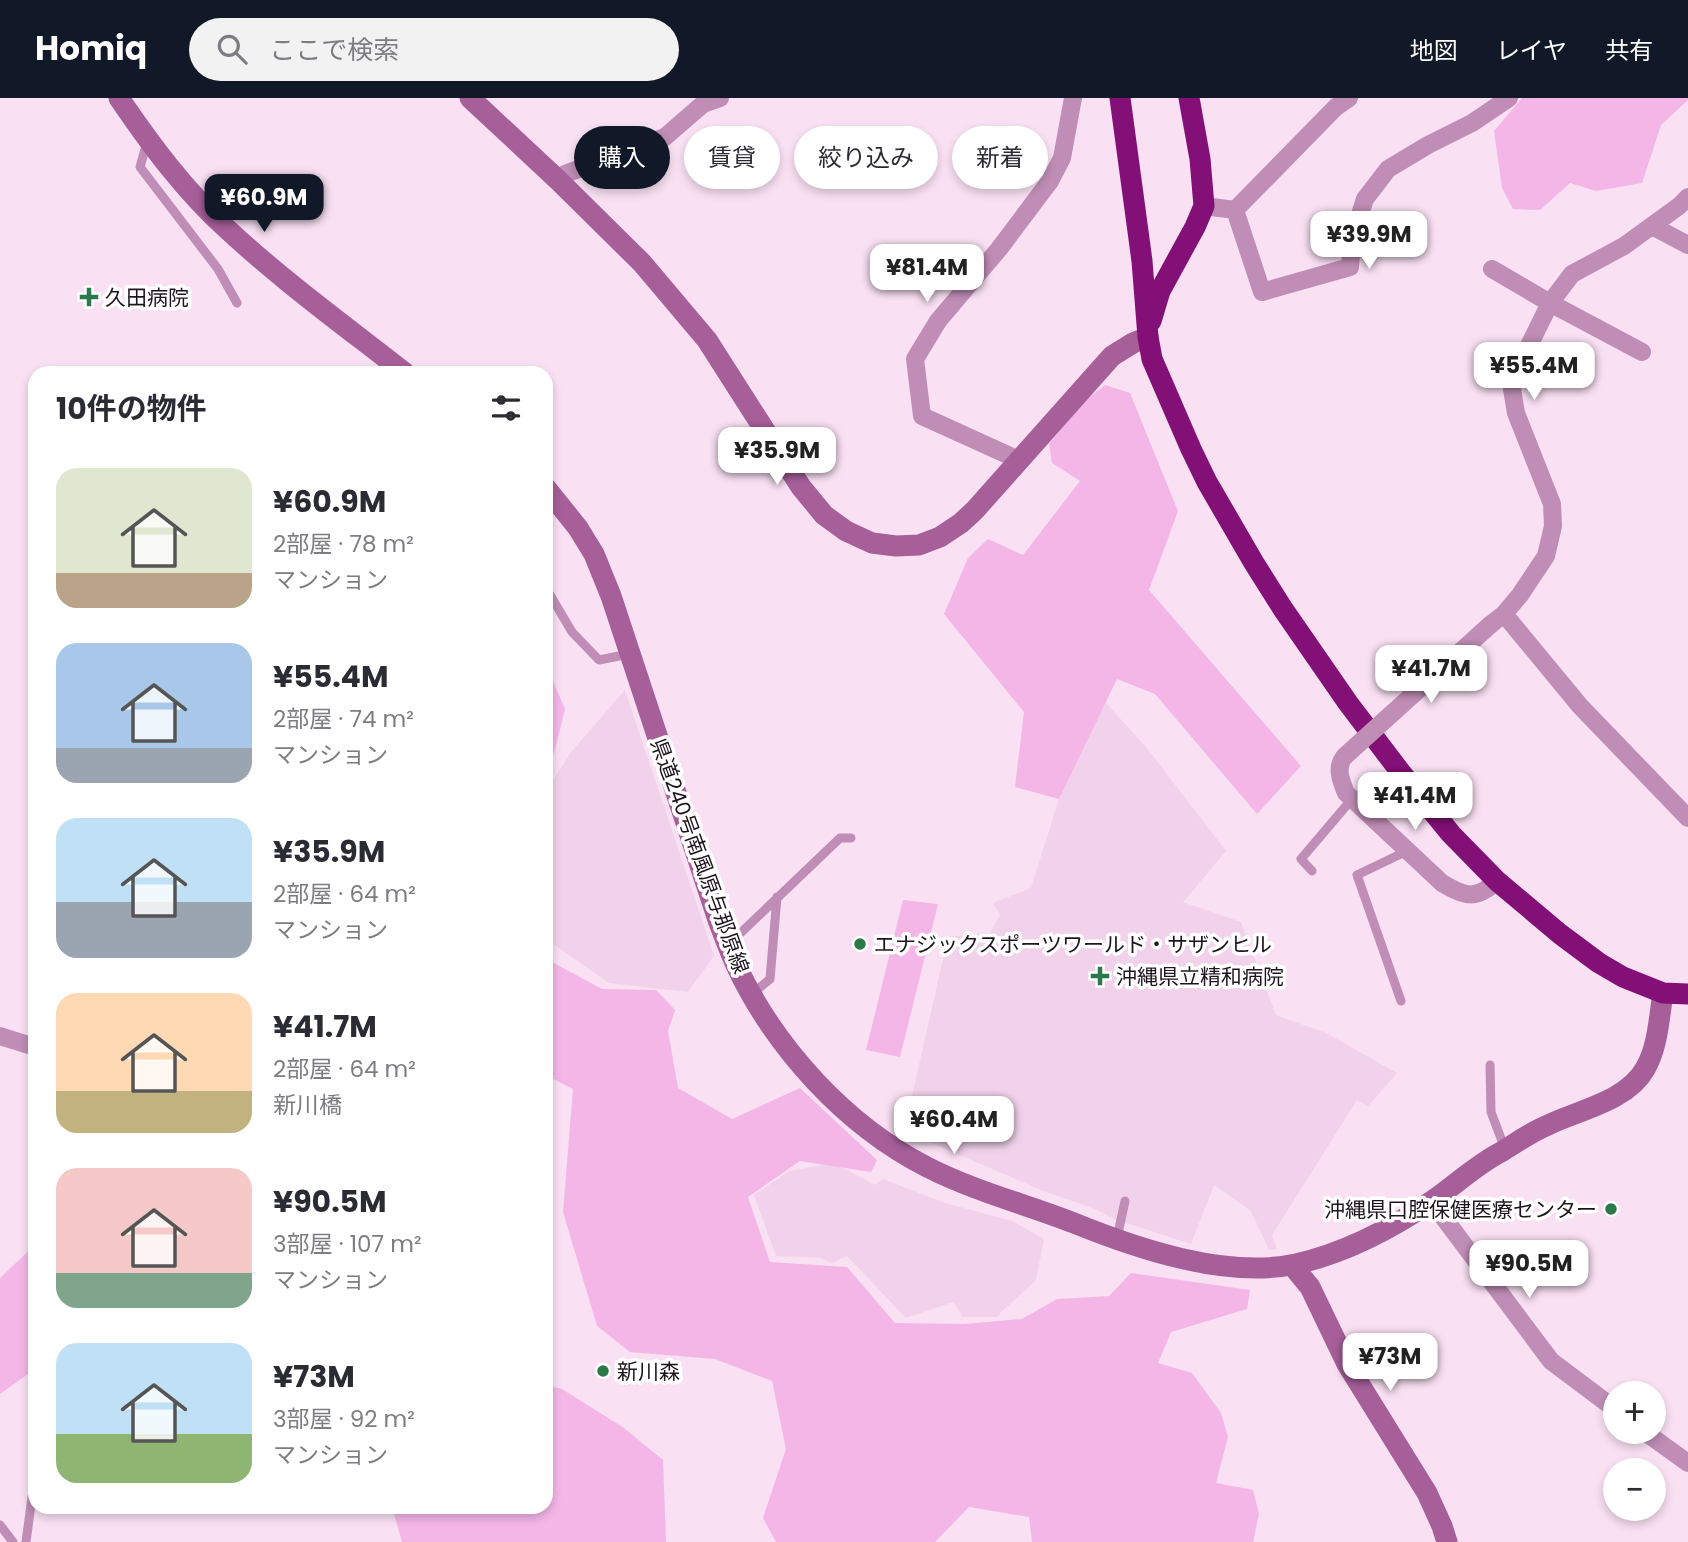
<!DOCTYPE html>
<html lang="ja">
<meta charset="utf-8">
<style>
:root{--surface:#fff;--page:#f2f2f3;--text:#2b2b33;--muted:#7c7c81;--accent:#111827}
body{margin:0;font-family:Poppins,"Noto Sans JP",sans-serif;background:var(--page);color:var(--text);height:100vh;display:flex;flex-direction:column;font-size:26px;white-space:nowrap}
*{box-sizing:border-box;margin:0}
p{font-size:23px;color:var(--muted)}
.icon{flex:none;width:38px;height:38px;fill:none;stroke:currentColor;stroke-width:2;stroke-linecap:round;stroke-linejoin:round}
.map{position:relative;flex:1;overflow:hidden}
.details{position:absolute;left:28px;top:268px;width:525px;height:1148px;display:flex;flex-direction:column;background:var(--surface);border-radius:21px;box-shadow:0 4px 10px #0003}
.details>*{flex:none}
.top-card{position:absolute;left:574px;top:28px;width:665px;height:63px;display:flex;gap:14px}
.buttons{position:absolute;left:1603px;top:1283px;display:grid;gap:14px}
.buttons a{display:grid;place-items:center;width:63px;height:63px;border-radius:50%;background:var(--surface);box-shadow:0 4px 10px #0003;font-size:35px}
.price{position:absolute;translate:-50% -60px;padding:0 16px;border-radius:14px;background:#fff;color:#222;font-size:23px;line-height:46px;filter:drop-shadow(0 2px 4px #0008)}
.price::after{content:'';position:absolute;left:50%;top:42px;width:21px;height:16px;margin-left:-10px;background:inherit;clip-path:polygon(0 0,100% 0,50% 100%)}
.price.current{background:var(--accent);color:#fff}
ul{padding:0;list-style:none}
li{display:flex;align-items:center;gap:21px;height:175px;padding:0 28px}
li span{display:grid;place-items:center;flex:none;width:196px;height:140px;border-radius:21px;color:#555}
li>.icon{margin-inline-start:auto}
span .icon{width:84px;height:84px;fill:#fffc;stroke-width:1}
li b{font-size:30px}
h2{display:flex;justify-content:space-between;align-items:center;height:84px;padding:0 28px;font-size:30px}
.tag{padding:0 24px;border-radius:32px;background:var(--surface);box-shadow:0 4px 10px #0003;font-size:24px;line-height:63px}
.tag.current{background:var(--accent);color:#fff}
header{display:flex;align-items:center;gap:42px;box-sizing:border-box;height:98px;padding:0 35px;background:var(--accent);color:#fff}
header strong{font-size:33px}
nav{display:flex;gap:38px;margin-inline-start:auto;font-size:24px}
.search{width:490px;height:63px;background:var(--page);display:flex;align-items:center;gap:18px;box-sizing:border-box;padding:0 24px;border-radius:38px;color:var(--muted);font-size:26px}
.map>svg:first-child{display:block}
.built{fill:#f1d2ea}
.green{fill:#f4b6e7}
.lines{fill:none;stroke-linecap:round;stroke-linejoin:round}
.lane{stroke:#bf8db5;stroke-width:9}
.street{stroke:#bf8db5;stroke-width:18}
.secondary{stroke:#a75f9a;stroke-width:21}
.highway{stroke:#831076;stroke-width:21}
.street-bridge{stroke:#bf8db5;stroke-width:18}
.poi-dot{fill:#29794a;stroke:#fff;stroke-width:2.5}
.labels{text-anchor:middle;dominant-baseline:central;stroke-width:7;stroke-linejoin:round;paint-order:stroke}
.poi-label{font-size:21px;fill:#1d151b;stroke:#fff;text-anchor:start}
.street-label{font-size:21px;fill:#1d151b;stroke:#fff}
</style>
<header>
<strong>Homiq</strong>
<div class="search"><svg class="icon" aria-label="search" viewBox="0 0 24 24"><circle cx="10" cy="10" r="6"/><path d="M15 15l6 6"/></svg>ここで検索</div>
<nav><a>地図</a><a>レイヤ</a><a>共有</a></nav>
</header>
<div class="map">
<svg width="1688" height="1444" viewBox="0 0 1688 1444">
<rect width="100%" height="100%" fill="#f9e0f3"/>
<path class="built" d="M 625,592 L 714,858 L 688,894 L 609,885 L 546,841 L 546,693 L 572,653 Z
M 1105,604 L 1146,649 L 1226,753 L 1183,804 L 1241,824 L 1276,917 L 1326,935 L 1397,975 L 1368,1008 L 1357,1002 L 1272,1137 L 1277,1151 L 1269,1152 L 1251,1113 L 1214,1087 L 1191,1146 L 1114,1121 L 1095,1111 L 1041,1092 L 904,1033 L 948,839 L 990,835 L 1000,817 L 993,805 L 1031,790 L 1059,701 Z
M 834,1065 L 875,1087 L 883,1081 L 945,1105 L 1012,1123 L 1044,1141 L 1036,1182 L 996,1219 L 963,1219 L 953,1204 L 906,1220 L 847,1158 L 832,1165 L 821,1160 L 776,1158 L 754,1097 L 789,1073 Z"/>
<path class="green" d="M 1522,0 L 1688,0 L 1688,2 L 1661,27 L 1642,85 L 1596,93 L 1570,85 L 1540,112 L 1513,111 L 1502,90 L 1494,33 Z
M 1105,287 L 1130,295 L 1178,413 L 1149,492 L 1301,668 L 1257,716 L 1155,596 L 1117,581 L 1059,701 L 1015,689 L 1024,614 L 944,516 L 968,460 L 988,441 L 1023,457 L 1080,383 L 1052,365 L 1049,346 L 1084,303 Z
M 546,571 L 548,572 L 565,611 L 554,655 L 546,661 Z
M 903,802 L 938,806 L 900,959 L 866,952 Z
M 546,859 L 550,863 L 602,891 L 656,892 L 675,912 L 668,933 L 678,990 L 732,1021 L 800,990 L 877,1062 L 871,1074 L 800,1063 L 748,1099 L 770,1164 L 847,1169 L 895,1225 L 964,1226 L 1022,1221 L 1057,1201 L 1109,1198 L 1131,1175 L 1250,1192 L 1247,1211 L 1171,1234 L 1158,1265 L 1192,1275 L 1221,1315 L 1228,1339 L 1216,1385 L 1253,1392 L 1259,1416 L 1253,1444 L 1032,1444 L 1029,1419 L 969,1409 L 935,1444 L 776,1444 L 763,1420 L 786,1351 L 772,1283 L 715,1261 L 630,1254 L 597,1228 L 563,1114 L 573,991 L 546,977 Z
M 35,1147 L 35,1271 L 0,1296 L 0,1180 Z
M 546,1287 L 562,1291 L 624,1330 L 663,1362 L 666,1444 L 402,1444 L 392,1409 L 546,1409 Z"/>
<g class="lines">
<path class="lane" d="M 147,44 L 140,69 L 218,171 L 237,205
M 546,490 L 572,534 L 599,562 L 629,556
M 1312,773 L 1301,761 L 1352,701
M 728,847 L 840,740 L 851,740
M 752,896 L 770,881 L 777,799
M 1401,903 L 1357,777 L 1407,753
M 1490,967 L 1491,1014 L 1505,1051
M 1117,1140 L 1125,1103
M 0,1427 L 13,1444
M 26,1444 L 32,1399 L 35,1397"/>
<path class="street" d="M 558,82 L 565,76 L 665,39 L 703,6 L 720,0
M 1204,108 L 1235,112 L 1262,194 L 1350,169 L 1352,141 L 1365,101 L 1388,71 L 1428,47 L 1472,25 L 1509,0
M 1235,112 L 1336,9 L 1349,0
M 1652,128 L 1688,147
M 1492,171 L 1550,205 L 1642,254
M 1019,362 L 922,318 L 915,261 L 938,223 L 999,151 L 1050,83 L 1062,60 L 1073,0
M 1504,516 L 1580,608 L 1688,720
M 1490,527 L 1504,516 L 1520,497 L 1546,458 L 1553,428 L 1552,406 L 1516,315 L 1512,291 L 1518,270 L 1550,205 L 1572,176 L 1624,148 L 1679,108 L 1688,99
M 1345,658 C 1335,669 1341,683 1346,695 L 1442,785 C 1465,799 1476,802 1497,783
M 0,938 L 35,949
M 1432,1104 L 1551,1263 L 1615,1311
M 1645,1334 L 1688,1365"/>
<path class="secondary" d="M 119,0 C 151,47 185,93 227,131 C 283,183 345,228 405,275
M 470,0 L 558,82 L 642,165 L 707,242 L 801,389 L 824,417 L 846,433 L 872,445 L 896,448 L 919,447 L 940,439 L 961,425 L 975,412 L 1112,258 L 1133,245 L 1148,239
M 546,390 L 578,430 L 594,456 L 611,498 L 718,822 C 724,837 729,852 736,867 C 775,950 845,1027 927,1069 C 974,1093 1025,1106 1074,1125 C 1138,1151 1227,1181 1296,1166 C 1345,1155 1391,1131 1432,1103 C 1455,1087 1476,1067 1501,1054 C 1516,1045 1531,1034 1548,1027 C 1579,1012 1627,1003 1645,971 C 1658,949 1659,920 1663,895
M 1292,1167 L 1310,1189 L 1347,1266 L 1427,1395 L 1442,1428 L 1447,1444"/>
<path class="highway" d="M 1120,0 L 1142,163 L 1148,239 L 1152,261 L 1191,351 L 1207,384 L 1254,465 L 1283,511 L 1348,605 L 1402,676 L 1451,736 L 1497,783 L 1560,836 L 1599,865 L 1623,879 L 1663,895 L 1688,896
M 1151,223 L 1160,193 L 1195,129 L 1204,108 L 1200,61 L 1189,0"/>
<path class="street-bridge" d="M 1345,658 L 1490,527"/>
</g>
<g class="poi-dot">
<path d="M85.5 188.5h7v7h7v7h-7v7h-7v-7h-7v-7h7z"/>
<circle cx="860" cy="846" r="7"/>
<path d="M1096.5 867.5h7v7h7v7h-7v7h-7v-7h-7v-7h7z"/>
<circle cx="1611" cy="1111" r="7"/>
<circle cx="603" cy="1273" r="7"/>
</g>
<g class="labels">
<g class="poi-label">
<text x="105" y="199">久田病院</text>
<text x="874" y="846">エナジックスポーツワールド・サザンヒル</text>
<text x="1116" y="878">沖縄県立精和病院</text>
<text x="1597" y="1111" text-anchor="end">沖縄県口腔保健医療センター</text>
<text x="617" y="1273">新川森</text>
</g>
<g class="street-label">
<text transform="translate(700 758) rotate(70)">県道240号南風原与那原線</text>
</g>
</g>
</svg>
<div class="buttons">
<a>+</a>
<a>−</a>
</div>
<b class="price current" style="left:264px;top:136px">¥60.9M</b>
<b class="price" style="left:1369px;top:173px">¥39.9M</b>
<b class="price" style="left:927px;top:206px">¥81.4M</b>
<b class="price" style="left:1534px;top:304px">¥55.4M</b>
<b class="price" style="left:777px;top:389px">¥35.9M</b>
<b class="price" style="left:1431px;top:607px">¥41.7M</b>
<b class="price" style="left:1415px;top:734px">¥41.4M</b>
<b class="price" style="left:954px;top:1058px">¥60.4M</b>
<b class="price" style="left:1529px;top:1202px">¥90.5M</b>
<b class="price" style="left:1390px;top:1295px">¥73M</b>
<div class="top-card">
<a class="tag current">購入</a>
<a class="tag">賃貸</a>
<a class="tag">絞り込み</a>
<a class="tag">新着</a>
</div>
<section class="details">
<h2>10件の物件<svg class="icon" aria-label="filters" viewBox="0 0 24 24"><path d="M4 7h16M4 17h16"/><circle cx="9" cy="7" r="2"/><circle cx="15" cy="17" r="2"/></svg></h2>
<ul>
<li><span style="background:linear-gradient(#dfe7d0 75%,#b9a48a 0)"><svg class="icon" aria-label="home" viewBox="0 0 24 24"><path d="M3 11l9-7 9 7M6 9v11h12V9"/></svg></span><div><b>¥60.9M</b><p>2部屋 · 78 m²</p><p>マンション</p></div></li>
<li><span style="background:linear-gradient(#a9c7e8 75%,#9aa5b1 0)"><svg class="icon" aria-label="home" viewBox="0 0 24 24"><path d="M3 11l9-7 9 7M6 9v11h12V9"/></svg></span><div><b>¥55.4M</b><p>2部屋 · 74 m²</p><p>マンション</p></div></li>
<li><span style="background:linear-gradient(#bfe0f5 60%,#9aa5b1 0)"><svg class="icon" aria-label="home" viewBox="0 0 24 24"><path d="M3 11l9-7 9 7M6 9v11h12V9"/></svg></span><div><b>¥35.9M</b><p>2部屋 · 64 m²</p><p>マンション</p></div></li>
<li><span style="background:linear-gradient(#ffd9b3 70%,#c2b280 0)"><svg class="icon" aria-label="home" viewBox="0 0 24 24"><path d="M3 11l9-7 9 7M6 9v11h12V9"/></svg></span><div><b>¥41.7M</b><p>2部屋 · 64 m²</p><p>新川橋</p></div></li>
<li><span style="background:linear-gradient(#f6c9c9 75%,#7fa58c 0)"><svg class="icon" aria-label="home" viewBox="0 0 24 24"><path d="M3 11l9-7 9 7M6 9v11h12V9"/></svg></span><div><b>¥90.5M</b><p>3部屋 · 107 m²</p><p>マンション</p></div></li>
<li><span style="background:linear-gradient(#bfe0f5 65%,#8fb573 0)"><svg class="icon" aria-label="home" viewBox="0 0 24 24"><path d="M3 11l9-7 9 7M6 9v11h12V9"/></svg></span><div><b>¥73M</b><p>3部屋 · 92 m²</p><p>マンション</p></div></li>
</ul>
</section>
</div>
